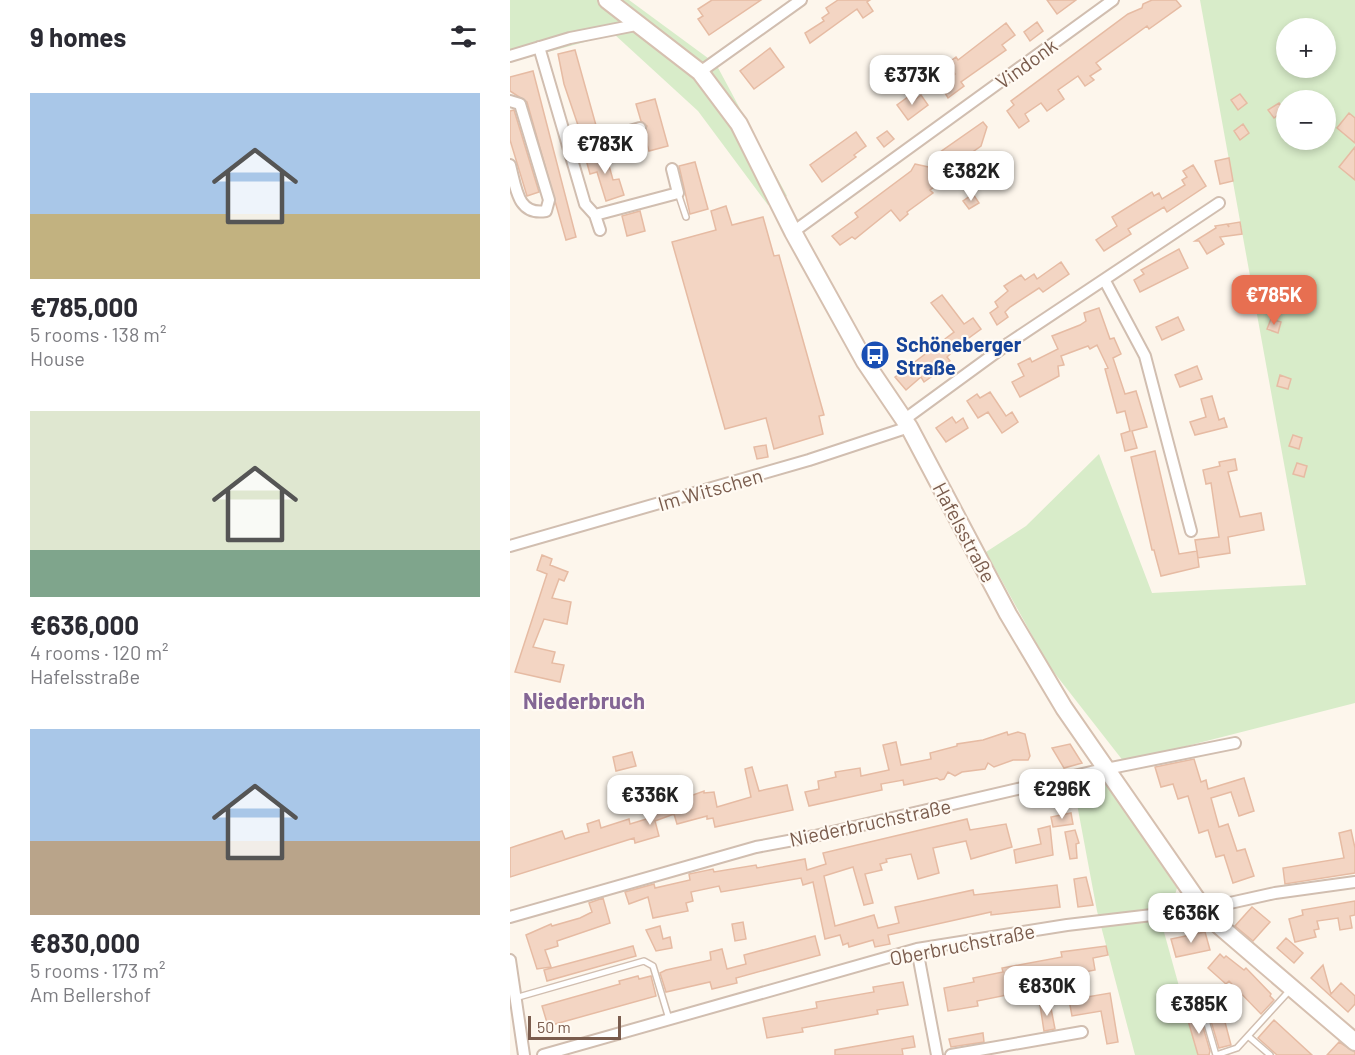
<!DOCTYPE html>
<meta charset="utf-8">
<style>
:root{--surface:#fff;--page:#f2f2f3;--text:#2b2b33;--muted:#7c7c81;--accent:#e76f51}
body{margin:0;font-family:Barlow,sans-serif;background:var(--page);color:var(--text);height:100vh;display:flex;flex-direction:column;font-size:22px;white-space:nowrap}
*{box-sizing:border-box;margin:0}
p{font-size:20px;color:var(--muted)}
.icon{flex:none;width:33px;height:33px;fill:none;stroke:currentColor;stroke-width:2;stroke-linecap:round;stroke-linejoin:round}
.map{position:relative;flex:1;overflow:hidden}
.details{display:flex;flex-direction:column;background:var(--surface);width:510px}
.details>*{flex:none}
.tools{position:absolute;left:766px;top:18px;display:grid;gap:12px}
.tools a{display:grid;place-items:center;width:60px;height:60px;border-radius:50%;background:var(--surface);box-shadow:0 3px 9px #0003;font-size:30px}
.scale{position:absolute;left:18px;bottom:15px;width:93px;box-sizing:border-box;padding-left:6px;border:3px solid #7a5c4d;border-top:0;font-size:16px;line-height:21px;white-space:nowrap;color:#7a5c4d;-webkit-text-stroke:4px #fffaf3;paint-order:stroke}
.price{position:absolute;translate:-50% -51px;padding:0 14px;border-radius:12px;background:#fff;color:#222;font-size:20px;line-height:39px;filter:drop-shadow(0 2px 3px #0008)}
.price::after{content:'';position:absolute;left:50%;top:36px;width:18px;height:14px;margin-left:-9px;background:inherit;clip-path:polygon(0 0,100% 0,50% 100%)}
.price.current{background:var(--accent);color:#fff}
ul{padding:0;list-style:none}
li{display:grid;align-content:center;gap:12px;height:318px;padding:0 30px}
li span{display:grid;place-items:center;height:186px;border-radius:0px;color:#555}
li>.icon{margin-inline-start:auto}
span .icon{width:108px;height:108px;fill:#fffc;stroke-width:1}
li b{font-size:26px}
h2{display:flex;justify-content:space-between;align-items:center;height:72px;padding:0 30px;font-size:26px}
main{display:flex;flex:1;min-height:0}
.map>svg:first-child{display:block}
.green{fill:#d8ecc9;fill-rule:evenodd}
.building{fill:#f3d5c3;stroke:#e6bba3;stroke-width:1.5}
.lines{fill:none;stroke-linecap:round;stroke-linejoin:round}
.service-casing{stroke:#d1beb0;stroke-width:8}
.minor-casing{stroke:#d1beb0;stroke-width:14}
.secondary-casing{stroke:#d6c0b0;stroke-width:20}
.service{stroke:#fff;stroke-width:5}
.minor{stroke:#fff;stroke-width:10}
.secondary{stroke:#fff;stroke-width:16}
.labels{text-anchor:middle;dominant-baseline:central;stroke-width:4.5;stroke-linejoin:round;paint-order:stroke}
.street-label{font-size:20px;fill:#7a5c4d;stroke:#fffaf3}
.transit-label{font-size:20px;font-weight:bold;fill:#164399;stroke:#fffaf3;text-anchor:start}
.quarter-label{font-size:22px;font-weight:bold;fill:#846695;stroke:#fffaf3}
</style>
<main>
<section class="details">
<h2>9 homes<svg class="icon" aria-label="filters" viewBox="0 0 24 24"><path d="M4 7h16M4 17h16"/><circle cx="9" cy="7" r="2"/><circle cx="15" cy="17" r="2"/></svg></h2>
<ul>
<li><span style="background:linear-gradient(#a9c7e8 65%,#c2b280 0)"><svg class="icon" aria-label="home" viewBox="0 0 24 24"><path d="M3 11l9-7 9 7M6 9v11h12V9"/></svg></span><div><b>€785,000</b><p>5 rooms · 138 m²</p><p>House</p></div></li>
<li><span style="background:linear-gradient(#dfe7d0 75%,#7fa58c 0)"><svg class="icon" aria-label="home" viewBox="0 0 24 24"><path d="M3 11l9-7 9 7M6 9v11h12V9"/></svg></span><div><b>€636,000</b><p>4 rooms · 120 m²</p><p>Hafelsstraße</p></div></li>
<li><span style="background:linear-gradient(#a9c7e8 60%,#b9a48a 0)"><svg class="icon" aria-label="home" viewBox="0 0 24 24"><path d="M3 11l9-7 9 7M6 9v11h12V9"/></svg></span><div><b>€830,000</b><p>5 rooms · 173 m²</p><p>Am Bellershof</p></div></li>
</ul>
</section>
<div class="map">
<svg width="845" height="1055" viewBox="0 0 845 1055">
<rect width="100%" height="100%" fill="#fdf6ec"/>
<path class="green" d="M 0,0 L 119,0 L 206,64 L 277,196 L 258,205 L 188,111 L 104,34 L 5,61 L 0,55 Z
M 690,0 L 845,0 L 845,703 L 614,762 L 539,666 L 476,552 L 516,526 L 589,454 L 642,593 L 796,585 ZM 777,28 L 816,28 L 816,68 L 777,68 ZM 777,100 L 816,100 L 816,140 L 777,140 Z
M 589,780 L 596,783 L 667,888 L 654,932 L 688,1055 L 625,1055 L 587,911 L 564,788 Z"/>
<path class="building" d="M 202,0 L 251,0 L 199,35 L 188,19 L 193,16 L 188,9 Z
M 328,0 L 360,0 L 357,2 L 363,11 L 353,18 L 347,9 L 300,43 L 295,33 L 314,21 L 312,18 L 319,13 L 316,8 Z
M 537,0 L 566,0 L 547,14 Z
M 642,0 L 666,0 L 671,6 L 639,29 L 637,26 L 586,63 L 591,69 L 580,76 L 584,80 L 575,86 L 568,76 L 548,90 L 554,99 L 537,111 L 531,103 L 515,114 L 519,121 L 509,128 L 497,111 L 504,105 L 501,101 L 618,14 L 632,8 L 633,4 Z
M 527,22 L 533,31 L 520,41 L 514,32 Z
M 496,23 L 505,35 L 492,45 L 496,50 L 451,82 L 454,86 L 438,98 L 432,88 L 443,80 L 441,77 L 445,74 L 438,63 L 446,57 L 448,60 Z
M 260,48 L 274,67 L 244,89 L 230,71 Z
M 65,50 L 87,129 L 71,134 L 54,84 L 48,54 Z
M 23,71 L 66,237 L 56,240 L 17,102 L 0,91 L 0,77 Z
M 402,94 L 406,99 L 411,95 L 418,105 L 398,120 L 387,105 Z
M 730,94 L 737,103 L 728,110 L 721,100 Z
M 145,99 L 158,146 L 139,151 L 134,134 L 137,126 L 131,121 L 126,104 Z
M 769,103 L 774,110 L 764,118 L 758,110 Z
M 4,110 L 29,192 L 17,196 L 0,140 L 0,111 Z
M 839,113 L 845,118 L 845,143 L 827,128 Z
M 473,122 L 477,127 L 471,146 L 434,172 L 423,157 Z
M 733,124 L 739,133 L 730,140 L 724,131 Z
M 377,131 L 384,139 L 374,147 L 367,138 Z
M 346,132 L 356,146 L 344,155 L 346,157 L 312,182 L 300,165 Z
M 845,147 L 845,180 L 829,167 Z
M 95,151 L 103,180 L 109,179 L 114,195 L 96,201 L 87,172 L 80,174 L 75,156 Z
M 719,158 L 723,181 L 710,184 L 705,161 Z
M 185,162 L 198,209 L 180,214 L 169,166 Z
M 405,164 L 432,170 L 438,177 L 420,190 L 423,193 L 397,212 L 398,214 L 390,221 L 381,210 L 345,239 L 342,237 L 330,245 L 322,236 L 348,217 L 345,213 L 401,171 Z
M 683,165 L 696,186 L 657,212 L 654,207 L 618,229 L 621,234 L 594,251 L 586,240 L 607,226 L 602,217 L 642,192 L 644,196 L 649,193 L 652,199 L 675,185 L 672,180 L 677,177 L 673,171 Z
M 463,194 L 469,203 L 459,209 L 453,201 Z
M 216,206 L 222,225 L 253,217 L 264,256 L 269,255 L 314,415 L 309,416 L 313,434 L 264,449 L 256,418 L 215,429 L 162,242 L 206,230 L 201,211 Z
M 130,211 L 135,231 L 117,236 L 112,216 Z
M 730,222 L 732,234 L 710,237 L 714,244 L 697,254 L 689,241 L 685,241 L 706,228 L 705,226 L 717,224 L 719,227 L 718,224 Z
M 669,249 L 678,268 L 630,292 L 624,280 L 634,274 L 631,270 Z
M 551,262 L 559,274 L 533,292 L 529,288 L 500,307 L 495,312 L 498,317 L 487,325 L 480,313 L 488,307 L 485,302 L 498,291 L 494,286 L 511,275 L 515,280 L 524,274 L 527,279 Z
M 755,289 L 766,292 L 762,303 L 752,300 Z
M 432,295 L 454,324 L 463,318 L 471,329 L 452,343 L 437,357 L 440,361 L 428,372 L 414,382 L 411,377 L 396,390 L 385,377 L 444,332 L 421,303 Z
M 589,308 L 600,339 L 604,338 L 611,354 L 603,358 L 615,394 L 626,391 L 637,427 L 622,431 L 627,448 L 615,451 L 611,434 L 620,431 L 615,411 L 607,413 L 595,369 L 598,368 L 587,345 L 580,349 L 578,346 L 551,356 L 554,365 L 548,366 L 549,376 L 510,397 L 502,382 L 514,376 L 508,364 L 520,358 L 522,362 L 548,349 L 542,336 L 570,325 L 576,321 L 574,313 Z
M 668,317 L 674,330 L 652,340 L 646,327 Z
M 761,319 L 771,322 L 768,333 L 757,329 Z
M 687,366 L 692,379 L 670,387 L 665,375 Z
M 770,375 L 781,379 L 778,389 L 767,386 Z
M 480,392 L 496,416 L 502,412 L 508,422 L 492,433 L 478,412 L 468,418 L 457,401 L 467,394 L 470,398 Z
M 702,396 L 709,420 L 714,418 L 717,427 L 685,435 L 680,422 L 696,417 L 691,399 Z
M 442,417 L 446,423 L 453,418 L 458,428 L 436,442 L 426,428 Z
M 783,435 L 792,438 L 789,449 L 779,446 Z
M 256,445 L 258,457 L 247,459 L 244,447 Z
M 645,451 L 669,554 L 687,551 L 689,567 L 651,576 L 644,550 L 642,550 L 621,457 Z
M 725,459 L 727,470 L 718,472 L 730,517 L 751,513 L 754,530 L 718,537 L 720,553 L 688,558 L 685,540 L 709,537 L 701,483 L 696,484 L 693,470 L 710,466 L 709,462 Z
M 787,463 L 797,466 L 794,477 L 783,474 Z
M 32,555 L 42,559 L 40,565 L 58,572 L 54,581 L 49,579 L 42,598 L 61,602 L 57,624 L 34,619 L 23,647 L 45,652 L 42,663 L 54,665 L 50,682 L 5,672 L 37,574 L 27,570 Z
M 497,732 L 498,735 L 508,732 L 515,734 L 520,756 L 518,760 L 503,760 L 484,767 L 478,763 L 475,769 L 452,772 L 445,776 L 438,772 L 434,779 L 430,780 L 427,778 L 394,785 L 393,780 L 371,784 L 372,790 L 299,806 L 295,792 L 309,789 L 308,781 L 326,777 L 325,772 L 350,768 L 351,776 L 379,770 L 373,745 L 386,742 L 391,765 L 421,759 L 420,753 L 447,746 L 447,744 L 473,740 Z
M 560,744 L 572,763 L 554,768 L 542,748 Z
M 122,752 L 126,766 L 106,771 L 103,757 Z
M 684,759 L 691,782 L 696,780 L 698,789 L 734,778 L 744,811 L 729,816 L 721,792 L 701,798 L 709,827 L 718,824 L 727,851 L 735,849 L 744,876 L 723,883 L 714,855 L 706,857 L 698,830 L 689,833 L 678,796 L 668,799 L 663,784 L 651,787 L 645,767 Z
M 242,767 L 249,791 L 277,785 L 283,810 L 205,827 L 203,818 L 197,819 L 197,816 L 167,824 L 164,814 L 145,821 L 149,836 L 125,843 L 124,838 L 0,877 L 0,848 L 9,845 L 52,831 L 55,839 L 67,835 L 79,832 L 77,824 L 89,820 L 91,828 L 119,819 L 120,824 L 143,817 L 141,810 L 194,791 L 194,793 L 204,792 L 207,807 L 241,797 L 235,769 Z
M 561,813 L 563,824 L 543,827 L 541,817 Z
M 457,819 L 460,830 L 496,824 L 502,847 L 461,859 L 456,841 L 423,848 L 429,873 L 408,879 L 401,854 L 376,859 L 377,862 L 370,864 L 372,870 L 355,874 L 363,903 L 354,905 L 343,867 L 314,876 L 325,926 L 364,915 L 368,928 L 389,923 L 385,907 L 463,890 L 464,895 L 547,885 L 550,907 L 481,915 L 481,912 L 378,935 L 380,944 L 365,947 L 363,940 L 339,947 L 338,943 L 333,945 L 330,935 L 315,939 L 303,882 L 293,885 L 291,878 L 211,892 L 209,886 L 181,892 L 183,901 L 176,903 L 178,911 L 143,918 L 138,897 L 119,904 L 115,892 L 144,884 L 145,888 L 180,880 L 179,874 L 203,869 L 204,872 L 246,865 L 247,868 L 295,859 L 297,870 L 316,864 L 313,853 Z
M 540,826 L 543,855 L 506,863 L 504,850 L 531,844 L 528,829 Z
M 565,830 L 569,843 L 566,844 L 567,858 L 560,859 L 555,832 Z
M 841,830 L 845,848 L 845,873 L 775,884 L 773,868 L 834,858 L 829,833 Z
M 576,877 L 583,905 L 568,907 L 564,879 Z
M 93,898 L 100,923 L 47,941 L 48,946 L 35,950 L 41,967 L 27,969 L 16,935 L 41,924 L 42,926 L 70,918 L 82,912 L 79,903 Z
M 845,901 L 845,915 L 840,916 L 842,928 L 830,930 L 828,918 L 807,921 L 809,929 L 804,930 L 806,937 L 785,942 L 779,919 L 793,915 L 792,910 Z
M 742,907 L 760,922 L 743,941 L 725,926 Z
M 233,922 L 236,939 L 225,941 L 222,924 Z
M 150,926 L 153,939 L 160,937 L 162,948 L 146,951 L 136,930 Z
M 695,932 L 700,950 L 666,957 L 661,939 Z
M 305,936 L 310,955 L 226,978 L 227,983 L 202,989 L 200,982 L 156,992 L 150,973 L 156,970 L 201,960 L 200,952 L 212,949 L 217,969 L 236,964 L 234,955 Z
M 776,938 L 793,953 L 784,963 L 767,948 Z
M 123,946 L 126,956 L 37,981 L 34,970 Z
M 596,946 L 598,955 L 583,958 L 585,970 L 555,976 L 556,980 L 496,991 L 497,995 L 467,1001 L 468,1006 L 438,1011 L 434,988 L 464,982 L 463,978 L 493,972 L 492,968 L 552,957 L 551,952 Z
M 710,954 L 714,958 L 716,956 L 734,970 L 736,968 L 761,994 L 760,996 L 764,1000 L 751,1014 L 719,981 L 716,984 L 698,968 Z
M 813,965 L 821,994 L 831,983 L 845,996 L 845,1004 L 838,1012 L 801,978 Z
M 128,976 L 129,979 L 141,976 L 146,996 L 38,1026 L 32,1006 L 110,984 L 109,981 Z
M 393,982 L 398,1005 L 367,1010 L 368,1014 L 292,1028 L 293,1032 L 257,1038 L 253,1018 L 307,1008 L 306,1002 L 364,992 L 363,987 Z
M 600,993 L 608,1042 L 597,1044 L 591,1011 L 562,1016 L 559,1000 Z
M 540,1003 L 545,1029 L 534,1031 L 530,1005 Z
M 711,1007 L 721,1045 L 709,1048 L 698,1011 Z
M 689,1013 L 700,1051 L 699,1055 L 688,1055 L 677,1017 Z
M 764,1020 L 802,1055 L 767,1055 L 748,1038 Z
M 473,1033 L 474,1042 L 441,1047 L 439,1039 Z
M 403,1036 L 405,1047 L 392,1049 L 393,1055 L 325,1055 L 325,1050 Z
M 829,1042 L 845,1052 L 845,1055 L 817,1055 Z"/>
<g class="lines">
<g class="service-casing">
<path id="service" d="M 168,193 L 176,217
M 5,998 L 134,961 L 143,966 L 159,1019
M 693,1010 L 706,1055 L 727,1048 L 780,990
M 738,1036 L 760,1055"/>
</g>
<g class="minor-casing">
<path id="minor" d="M 29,47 L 75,204 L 85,215 L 90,230
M 0,56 L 60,38 L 121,26 L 126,22
M 190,72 L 291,0
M 0,101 L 10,104 L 39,200 L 36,211 C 7,216 6,187 0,165
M 59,149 L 130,128
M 85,215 L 168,193 L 162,169
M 283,232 L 603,0
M 595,281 L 635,356 L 681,531
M 395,419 L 499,343 L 709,203
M 0,546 L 299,460 L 399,427
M 0,917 L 246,847 L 305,836 L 581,772 L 725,743
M 407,949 L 427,1055
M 0,960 L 14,1055
M 33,1055 L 407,949 L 557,925 L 693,909 L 765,893 L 845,882
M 441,1055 L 572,1032"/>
</g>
<g class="secondary-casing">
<path id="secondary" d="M 97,0 L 190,72 L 229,124 L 283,232 L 355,362 L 399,427 L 498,614 L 554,708 L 699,917 L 845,1042"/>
</g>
<use href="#service" class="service"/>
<use href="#minor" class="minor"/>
<use href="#secondary" class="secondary"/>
</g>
<defs>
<g id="bus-disc" transform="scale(1.5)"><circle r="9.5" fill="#1a4fb4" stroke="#fffaf3"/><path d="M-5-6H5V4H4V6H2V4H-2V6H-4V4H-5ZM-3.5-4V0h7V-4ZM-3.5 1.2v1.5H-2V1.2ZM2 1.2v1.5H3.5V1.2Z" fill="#fff"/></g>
</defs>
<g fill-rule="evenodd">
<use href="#bus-disc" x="365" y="355"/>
</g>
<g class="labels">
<g class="street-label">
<text transform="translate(516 63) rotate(-36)">Vindonk</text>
<text transform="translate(200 489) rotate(-16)">Im Witschen</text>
<text transform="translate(455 532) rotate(62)">Hafelsstraße</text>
<text transform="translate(360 822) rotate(-12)">Niederbruchstraße</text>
<text transform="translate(452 944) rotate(-11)">Oberbruchstraße</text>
</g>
<g class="transit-label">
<text x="386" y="344">Schöneberger<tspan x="386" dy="23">Straße</tspan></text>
</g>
<g class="quarter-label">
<text x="74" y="700">Niederbruch</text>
</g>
</g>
</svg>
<div class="tools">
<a>+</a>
<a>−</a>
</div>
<div class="scale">50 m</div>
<b class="price" style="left:402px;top:106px">€373K</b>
<b class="price" style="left:95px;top:175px">€783K</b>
<b class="price" style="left:461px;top:202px">€382K</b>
<b class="price current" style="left:764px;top:326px">€785K</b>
<b class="price" style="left:552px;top:820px">€296K</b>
<b class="price" style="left:140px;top:826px">€336K</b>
<b class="price" style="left:681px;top:944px">€636K</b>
<b class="price" style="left:537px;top:1017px">€830K</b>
<b class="price" style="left:689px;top:1035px">€385K</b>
</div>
</main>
